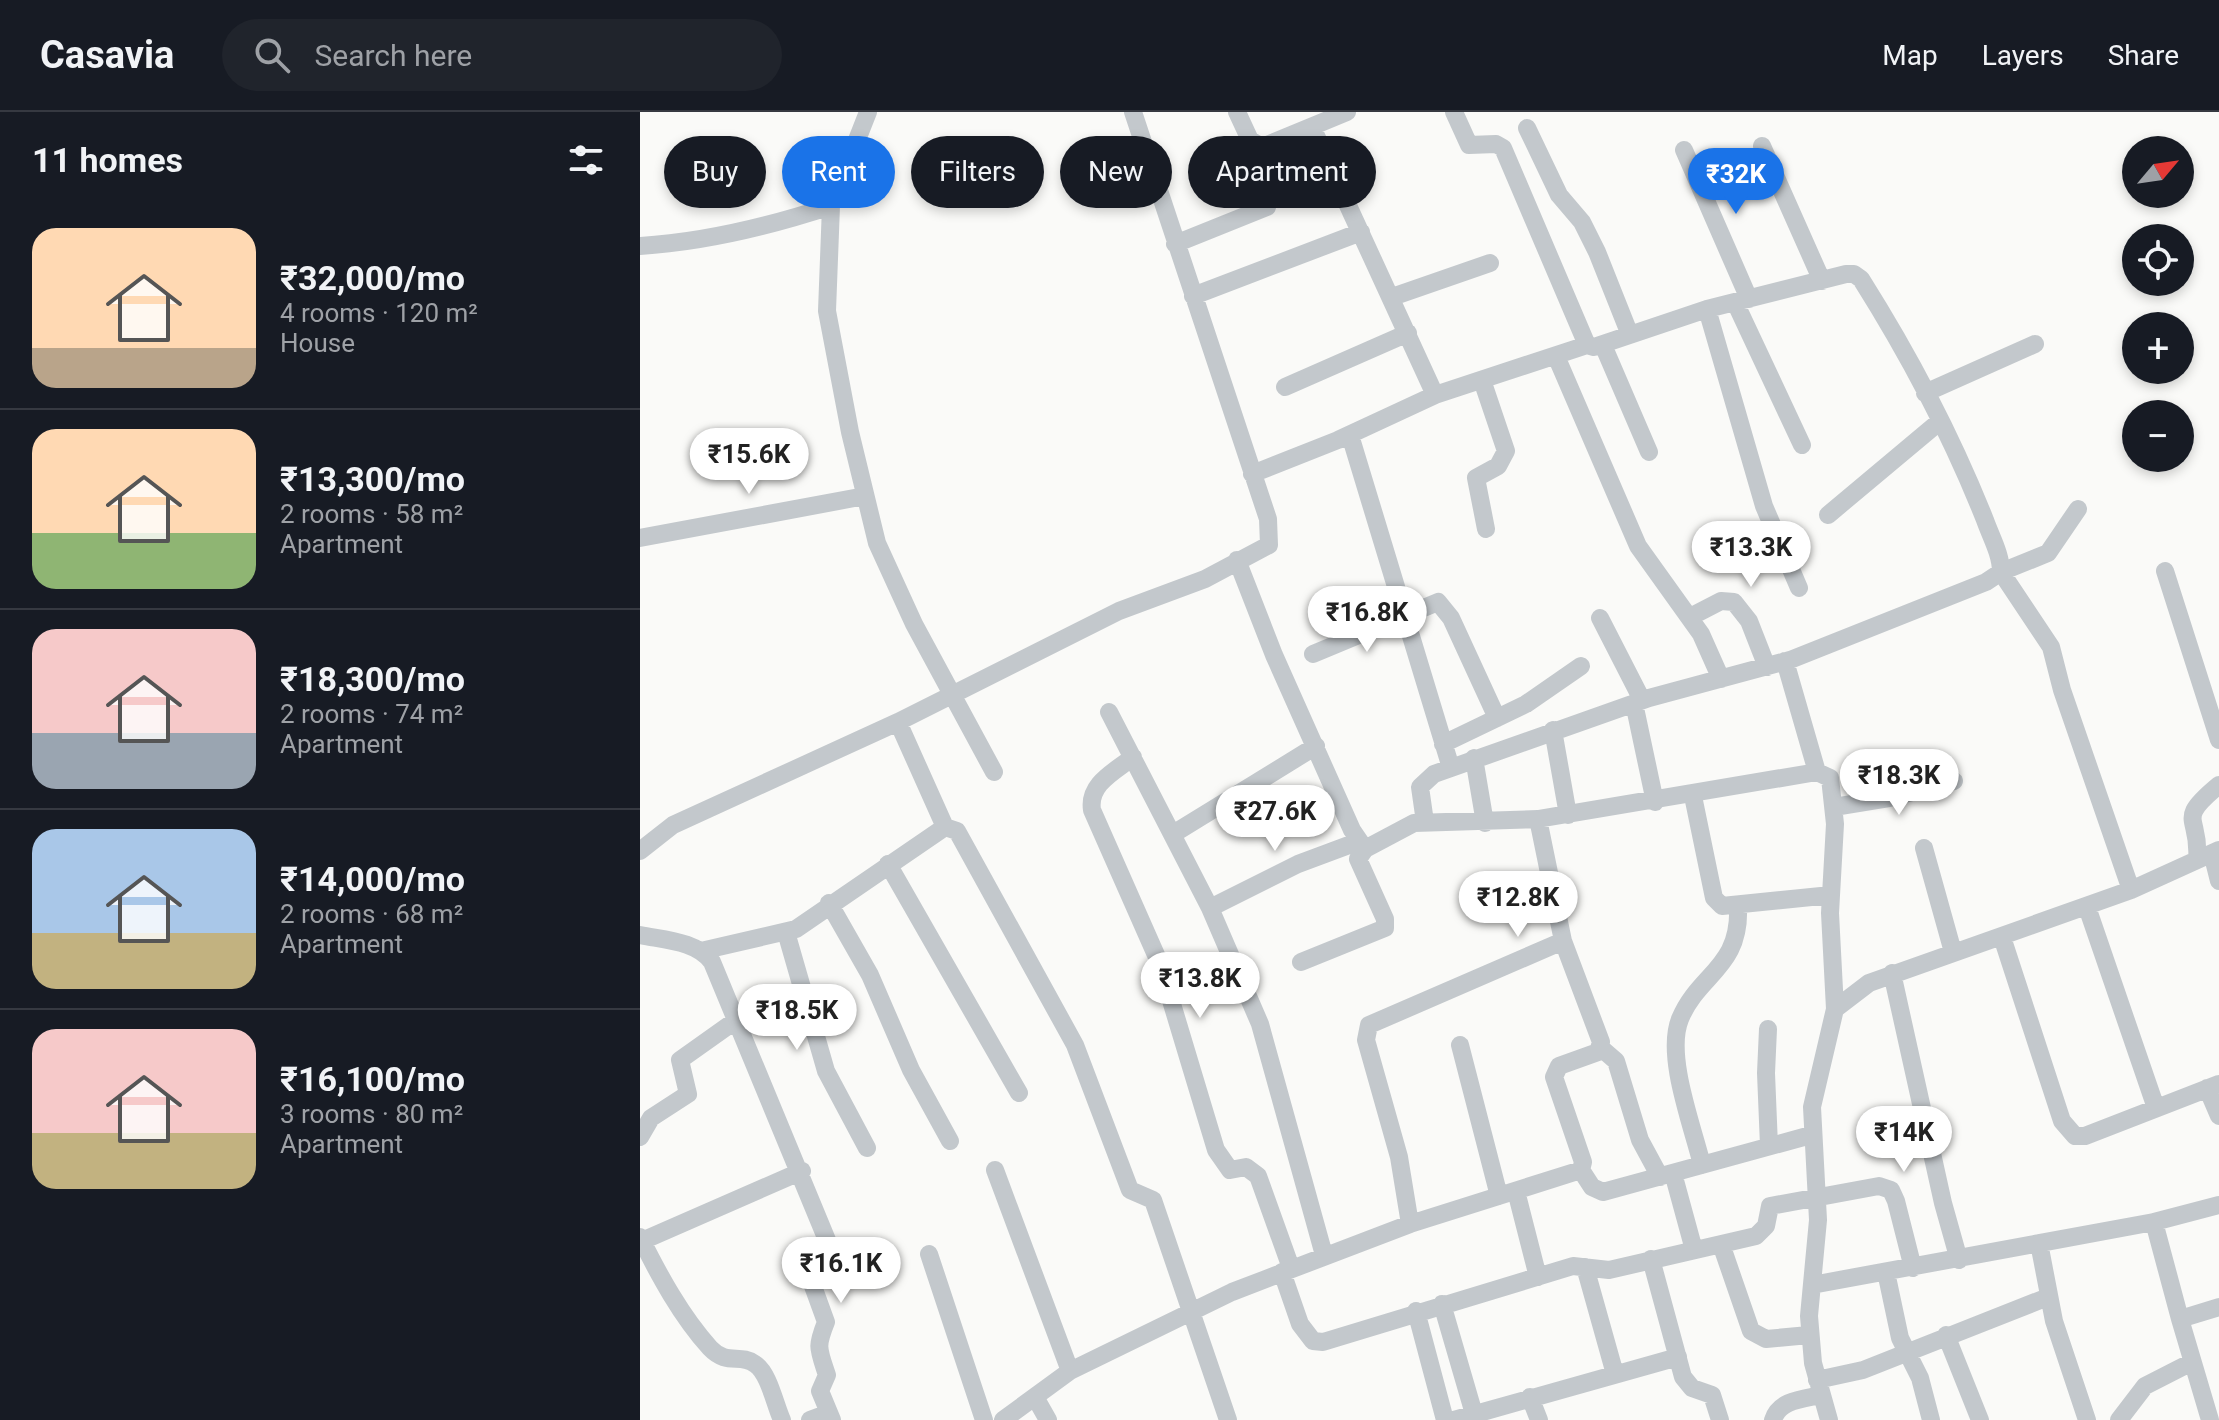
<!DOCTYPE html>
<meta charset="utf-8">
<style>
:root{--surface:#171b24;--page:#20242c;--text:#f1f3f6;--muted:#9ea1a6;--line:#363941;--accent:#1a73e8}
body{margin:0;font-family:Roboto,sans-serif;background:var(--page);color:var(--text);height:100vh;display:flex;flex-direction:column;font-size:30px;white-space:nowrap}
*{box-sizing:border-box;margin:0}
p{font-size:26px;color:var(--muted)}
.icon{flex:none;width:44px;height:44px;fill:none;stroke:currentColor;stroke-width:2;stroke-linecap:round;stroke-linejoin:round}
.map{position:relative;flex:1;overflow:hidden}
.drawer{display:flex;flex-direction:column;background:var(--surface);width:640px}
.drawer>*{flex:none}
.guide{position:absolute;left:24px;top:24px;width:760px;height:72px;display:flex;gap:16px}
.needle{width:52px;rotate:61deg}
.controls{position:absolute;left:1482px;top:24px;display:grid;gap:16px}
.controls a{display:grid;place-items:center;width:72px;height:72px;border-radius:50%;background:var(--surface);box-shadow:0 4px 12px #0003;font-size:40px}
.price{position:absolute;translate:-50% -68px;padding:0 18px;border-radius:28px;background:#fff;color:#222;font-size:26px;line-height:52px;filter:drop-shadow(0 2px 4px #0008)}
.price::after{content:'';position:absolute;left:50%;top:48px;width:24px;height:18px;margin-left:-12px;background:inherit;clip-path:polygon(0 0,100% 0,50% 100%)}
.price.active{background:var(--accent);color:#fff}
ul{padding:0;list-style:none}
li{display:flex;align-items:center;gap:24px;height:200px;padding:0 32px}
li+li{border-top:2px solid var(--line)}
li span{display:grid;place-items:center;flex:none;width:224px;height:160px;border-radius:24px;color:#555}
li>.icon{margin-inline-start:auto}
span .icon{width:96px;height:96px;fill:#fffc;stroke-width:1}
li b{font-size:34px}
h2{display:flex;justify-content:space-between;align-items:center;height:96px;padding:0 32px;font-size:34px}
.tag{padding:0 28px;border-radius:36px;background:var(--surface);box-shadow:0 4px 12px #0003;font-size:28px;line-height:72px}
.tag.active{background:var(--accent);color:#fff}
header{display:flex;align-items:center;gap:48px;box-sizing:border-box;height:112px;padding:0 40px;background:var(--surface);border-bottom:2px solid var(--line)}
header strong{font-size:38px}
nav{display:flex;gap:44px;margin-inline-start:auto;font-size:28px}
.search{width:560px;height:72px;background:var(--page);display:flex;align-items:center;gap:20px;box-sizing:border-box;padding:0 28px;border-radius:44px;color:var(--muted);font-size:30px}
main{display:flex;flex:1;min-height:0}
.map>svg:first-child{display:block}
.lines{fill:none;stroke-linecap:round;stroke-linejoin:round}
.minor{stroke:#c3c8cc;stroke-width:18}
</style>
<header>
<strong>Casavia</strong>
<div class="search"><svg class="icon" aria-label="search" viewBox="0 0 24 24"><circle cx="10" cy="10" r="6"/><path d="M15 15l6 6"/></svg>Search here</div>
<nav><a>Map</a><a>Layers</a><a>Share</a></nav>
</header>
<main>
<section class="drawer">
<h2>11 homes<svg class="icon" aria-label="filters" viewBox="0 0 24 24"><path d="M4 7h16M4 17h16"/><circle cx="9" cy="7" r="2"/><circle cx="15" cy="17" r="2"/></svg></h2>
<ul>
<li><span style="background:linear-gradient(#ffd9b3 75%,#b9a48a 0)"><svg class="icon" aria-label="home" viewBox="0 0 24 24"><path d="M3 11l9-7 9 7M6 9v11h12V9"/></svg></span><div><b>₹32,000/mo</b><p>4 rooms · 120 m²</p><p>House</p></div></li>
<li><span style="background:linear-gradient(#ffd9b3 65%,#8fb573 0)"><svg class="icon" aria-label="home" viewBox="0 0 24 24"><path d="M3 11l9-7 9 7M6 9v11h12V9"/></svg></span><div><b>₹13,300/mo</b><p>2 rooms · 58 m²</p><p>Apartment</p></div></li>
<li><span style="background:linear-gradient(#f6c9c9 65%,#9aa5b1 0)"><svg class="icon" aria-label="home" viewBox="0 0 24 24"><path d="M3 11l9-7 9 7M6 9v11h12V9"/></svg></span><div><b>₹18,300/mo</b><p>2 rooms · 74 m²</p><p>Apartment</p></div></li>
<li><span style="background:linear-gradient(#a9c7e8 65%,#c2b280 0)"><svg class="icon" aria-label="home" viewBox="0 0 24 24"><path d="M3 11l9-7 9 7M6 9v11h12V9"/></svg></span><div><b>₹14,000/mo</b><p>2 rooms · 68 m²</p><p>Apartment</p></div></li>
<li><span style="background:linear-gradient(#f6c9c9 65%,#c2b280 0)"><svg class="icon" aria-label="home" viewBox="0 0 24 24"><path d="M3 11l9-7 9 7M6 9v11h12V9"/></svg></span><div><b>₹16,100/mo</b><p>3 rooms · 80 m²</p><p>Apartment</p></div></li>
</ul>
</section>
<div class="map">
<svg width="1579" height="1308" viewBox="0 0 1579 1308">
<rect width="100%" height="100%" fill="#fafaf8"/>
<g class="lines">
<path class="minor" d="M 228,0 L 191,94 L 187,199 L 210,320 L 237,431 L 274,512 L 354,660
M 597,0 L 610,28 L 622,35 L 707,0
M 672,15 L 795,283
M 887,16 L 919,83 L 942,110 L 957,140 L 990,223
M 1122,34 L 1182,169
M 1044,38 L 1109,187
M 535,132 L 627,95 L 630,80 L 615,33
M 0,134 C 64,130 130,114 191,94
M 553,184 L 721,120
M 752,185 L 850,151
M 1095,190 L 1162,333
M 1067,197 L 1124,394 L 1159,476
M 963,233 L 1009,340
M 916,244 L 998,434 L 1061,522 L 1081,567
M 842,268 L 866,339 L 858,354 L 836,366 L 846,417
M 645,275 L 768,221
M 1285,281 L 1395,232
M 710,323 L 811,656
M 612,362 L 698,328 L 795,283 L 947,233
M 1438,397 L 1408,441 L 1361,460 L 1411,535 L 1422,578 L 1491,778
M 1188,403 L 1299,310
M 0,426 L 225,384
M 597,448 L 634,543 L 712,718 L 725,737 L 774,711 L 898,707 L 1177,660 L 1190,666 L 1195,712 L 1190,801 L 1195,897 L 1172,995 L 1178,1108 L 1169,1204 L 1173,1251 L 1189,1308
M 1525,459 L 1579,628
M 1050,505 L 1081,489 L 1094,490 L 1109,509 L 1127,555
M 960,506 L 1002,588
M 673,542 L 798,490 L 811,506 L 857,606
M 1145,549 L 1177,660
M 994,591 L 1015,690
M 469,600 L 570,796 L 620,912 L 684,1143
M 258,610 L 305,715
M 913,618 L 928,703
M 803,632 L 886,592 L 941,554
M 493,645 C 474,660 448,672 452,698 L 520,852 L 576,1038 L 590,1058 L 606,1055 L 618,1064 L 651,1156
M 834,646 L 845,711
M 1053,684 L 1074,786 L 1082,794 L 1191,783
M 1194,695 L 1249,686 L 1314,669
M 785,710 L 780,675 L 794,662 L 1009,586 L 1150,548 L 1346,470 L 1361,460 C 1361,442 1351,425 1345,408 C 1312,325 1269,243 1221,167 L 1214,162 L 1206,162 L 1067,197 L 954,235 L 947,233 L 863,36 L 856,32 L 829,33 L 814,0
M 533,722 L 676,634
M 1284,736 L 1313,840
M 0,739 L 33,713 L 258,610 L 479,499 L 565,467 L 629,433 L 628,407 L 493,0
M 1572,741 L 1579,769
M 1557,748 C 1561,703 1534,710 1579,673
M 248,752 L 379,981
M 189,791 L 230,863 L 271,958 L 310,1029
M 1447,795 L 1516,996
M 570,796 L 658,752 L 717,730
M 146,820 L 186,959 L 227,1036
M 0,823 C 24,828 57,829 72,850 L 194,1145 L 166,1155 L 186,1210 C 176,1235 178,1236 187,1263 L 180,1279 L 192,1308
M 1362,825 L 1422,1009 L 1435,1024 L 1445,1024 L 1579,972
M 61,839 L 156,817 L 305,715 L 317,719 L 435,933 L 490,1078 L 513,1088 L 588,1308
M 661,850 L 745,816 L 745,807 L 718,747 L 725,737
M 1252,861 L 1303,1091 L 1319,1148
M 1195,897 L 1229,871 L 1491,778 L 1579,738
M 1128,917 L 1126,961 L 1129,1034
M 820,933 L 859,1084
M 961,936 L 976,949 L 1000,1028 L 1020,1065
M 1567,976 L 1579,1004
M 0,1025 L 11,1006 L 48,982 L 40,948 L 95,909
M 1062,1053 C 1053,1015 1025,944 1040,907 C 1059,861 1101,856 1098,794
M 355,1058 L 430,1259
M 941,1058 L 952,1075 L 963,1080 L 1171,1023
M 1033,1061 L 1054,1138
M 876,1079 L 898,1165
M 1514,1110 L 1579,1093
M 770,1112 L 759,1045 L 726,928 L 729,913 L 923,829
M 0,1125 C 19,1163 41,1204 70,1236 C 87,1254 100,1241 115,1252 C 129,1261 135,1293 142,1308
M 2,1129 L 162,1059
M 1399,1131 L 1414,1209 L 1447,1308
M 1081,1132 L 1111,1219 L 1126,1227 L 1169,1223
M 289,1142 L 344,1308
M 1011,1147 L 1043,1265 L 1052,1276 L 1072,1283 L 1080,1308
M 945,1155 L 975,1262
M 642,1160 L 660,1212 L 673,1229 L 683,1230 L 933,1154 L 969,1158 L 1116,1124 L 1126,1114 L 1130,1094 L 1239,1074 L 1251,1078 L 1256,1089 L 1273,1156
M 1246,1160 L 1260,1226 L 1280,1266 L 1291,1308
M 1172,1173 L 1514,1110 L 1540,1207
M 802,1192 L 834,1302
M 776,1199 L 805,1308
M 1306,1223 L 1340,1308
M 1177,1268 L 1223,1258 L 1408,1185
M 395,1285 L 408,1308
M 890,1285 L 899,1308
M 170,1308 L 189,1301
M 363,1308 L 430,1259 L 592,1180 L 770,1112 L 941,1058 L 943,1050 L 914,965 L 919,954 L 958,940 L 961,930 L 923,829 L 898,707
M 814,1308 L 1038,1245
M 1133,1308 C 1139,1288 1163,1287 1181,1283
M 1479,1308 L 1505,1274 L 1552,1250
M 1570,1308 L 1540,1207 L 1579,1195"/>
</g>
</svg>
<div class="controls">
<a><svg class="needle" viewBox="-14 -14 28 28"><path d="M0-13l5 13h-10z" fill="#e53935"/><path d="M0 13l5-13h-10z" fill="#9ea1a6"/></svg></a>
<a><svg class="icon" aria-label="locate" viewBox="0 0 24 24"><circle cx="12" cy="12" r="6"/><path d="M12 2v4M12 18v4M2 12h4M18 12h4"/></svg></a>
<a>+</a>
<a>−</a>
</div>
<b class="price active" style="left:1096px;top:104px">₹32K</b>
<b class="price" style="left:109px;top:384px">₹15.6K</b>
<b class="price" style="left:1111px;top:477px">₹13.3K</b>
<b class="price" style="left:727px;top:542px">₹16.8K</b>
<b class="price" style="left:1259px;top:705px">₹18.3K</b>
<b class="price" style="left:635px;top:741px">₹27.6K</b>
<b class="price" style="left:878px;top:827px">₹12.8K</b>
<b class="price" style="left:560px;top:908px">₹13.8K</b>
<b class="price" style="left:157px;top:940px">₹18.5K</b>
<b class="price" style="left:1264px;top:1062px">₹14K</b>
<b class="price" style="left:201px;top:1193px">₹16.1K</b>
<div class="guide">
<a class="tag">Buy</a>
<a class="tag active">Rent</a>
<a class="tag">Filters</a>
<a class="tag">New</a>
<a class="tag">Apartment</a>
</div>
</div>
</main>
